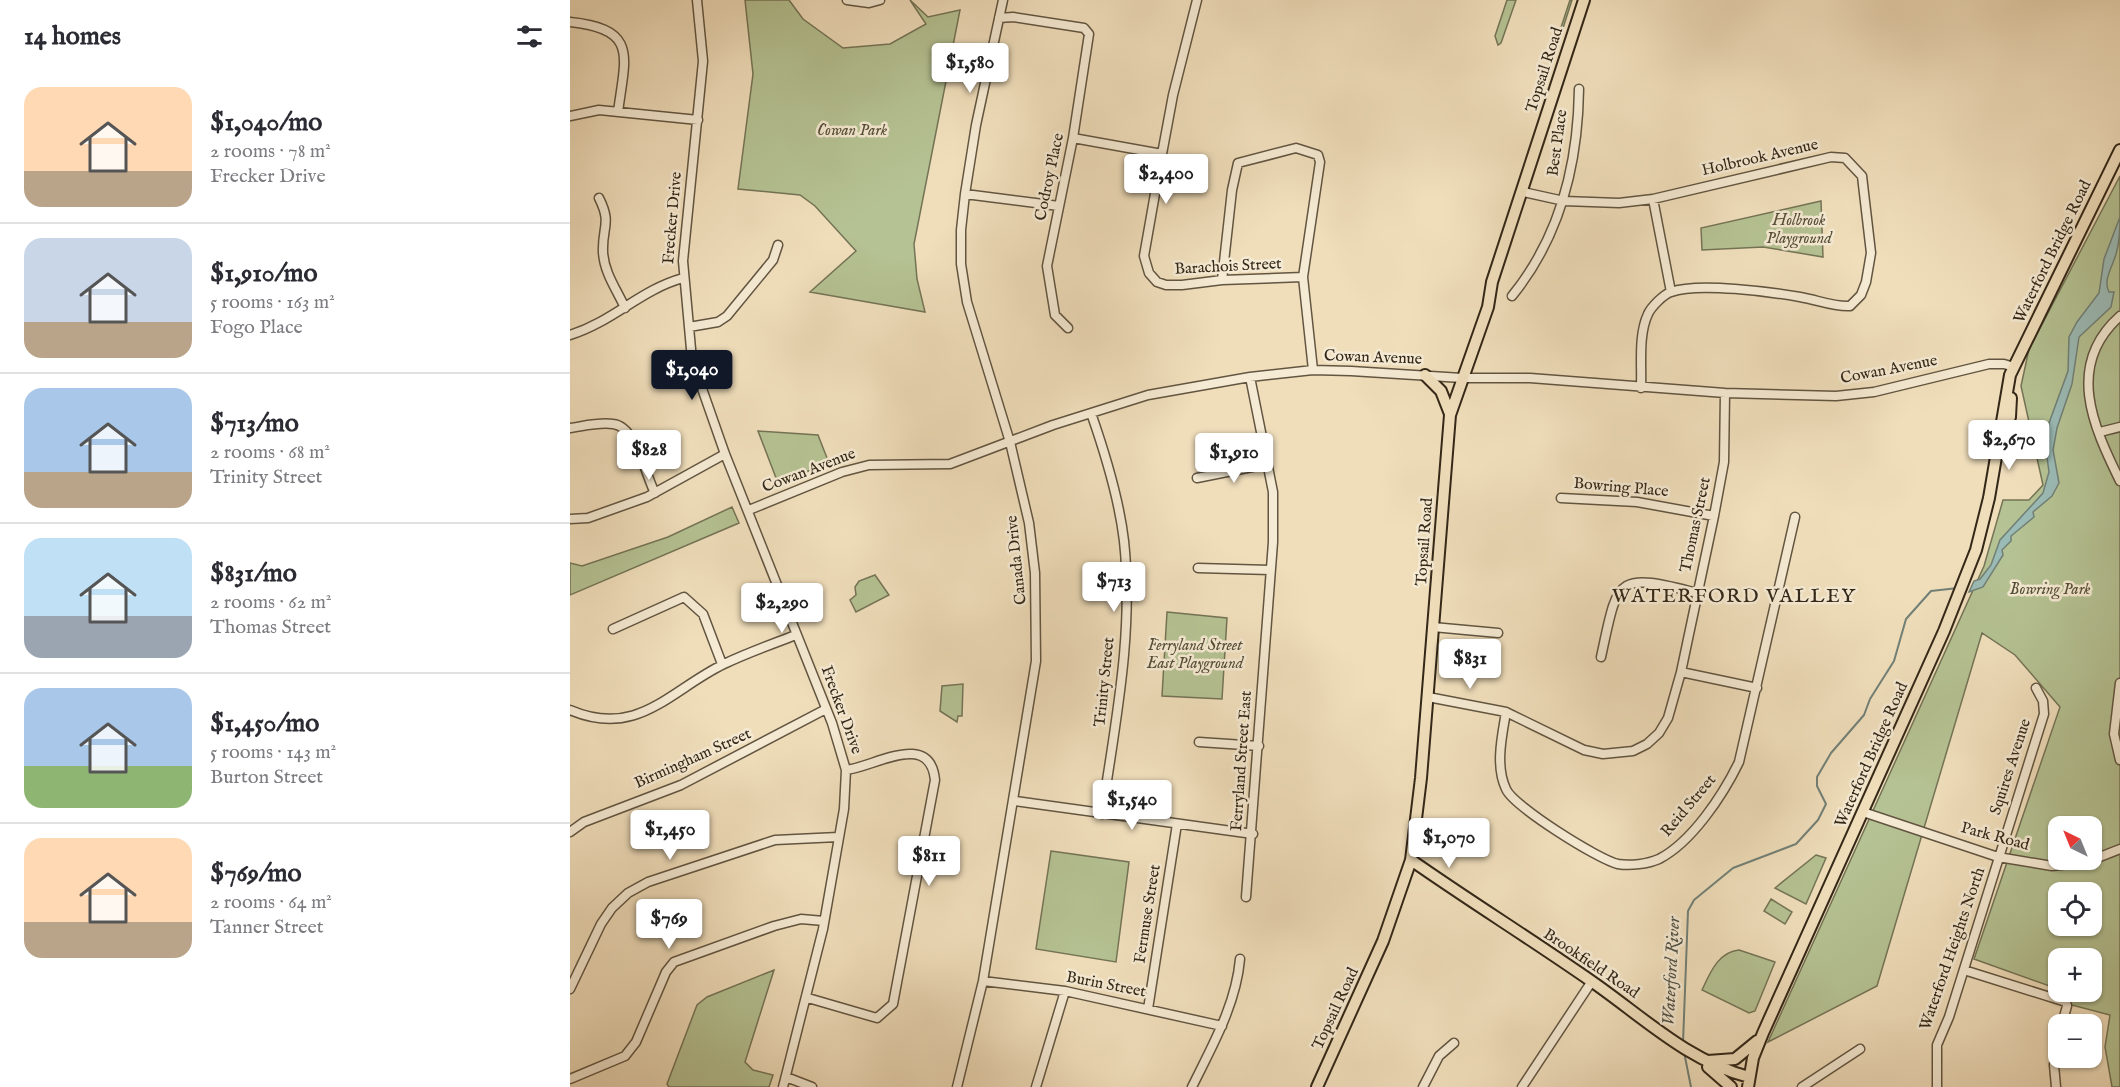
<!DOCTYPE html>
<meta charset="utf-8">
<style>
:root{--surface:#fff;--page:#f2f2f3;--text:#2b2b33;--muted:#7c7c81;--line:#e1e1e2;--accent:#111827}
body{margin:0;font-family:"IM FELL English",serif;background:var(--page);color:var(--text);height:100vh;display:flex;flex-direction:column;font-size:22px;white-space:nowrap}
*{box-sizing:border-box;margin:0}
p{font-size:20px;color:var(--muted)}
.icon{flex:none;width:33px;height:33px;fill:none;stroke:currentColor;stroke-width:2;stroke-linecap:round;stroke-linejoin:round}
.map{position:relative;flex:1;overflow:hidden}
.panel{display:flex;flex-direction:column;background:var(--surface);width:570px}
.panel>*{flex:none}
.needle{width:39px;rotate:317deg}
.buttons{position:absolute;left:1478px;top:816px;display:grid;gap:12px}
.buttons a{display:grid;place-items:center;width:54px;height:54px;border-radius:12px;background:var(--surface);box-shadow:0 2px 4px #0004;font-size:30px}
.price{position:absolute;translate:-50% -51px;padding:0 14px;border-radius:6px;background:#fff;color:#222;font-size:20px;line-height:39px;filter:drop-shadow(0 2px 3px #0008)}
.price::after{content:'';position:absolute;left:50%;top:36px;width:18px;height:14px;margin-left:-9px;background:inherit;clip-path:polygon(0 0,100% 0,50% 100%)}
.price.current{background:var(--accent);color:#fff}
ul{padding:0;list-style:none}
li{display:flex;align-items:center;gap:18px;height:150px;padding:0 24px}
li+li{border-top:2px solid var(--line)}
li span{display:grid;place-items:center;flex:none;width:168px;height:120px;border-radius:18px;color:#555}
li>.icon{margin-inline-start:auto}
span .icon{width:72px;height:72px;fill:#fffc;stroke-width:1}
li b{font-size:26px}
h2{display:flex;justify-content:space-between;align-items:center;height:72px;padding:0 24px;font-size:26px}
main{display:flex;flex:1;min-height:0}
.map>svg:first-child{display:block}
.green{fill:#b5c293;stroke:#747456;stroke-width:1.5;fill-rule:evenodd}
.water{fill:#9bbbb6;stroke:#718077;stroke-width:1.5}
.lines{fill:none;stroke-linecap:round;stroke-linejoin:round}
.stream{stroke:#718077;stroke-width:2}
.minor-casing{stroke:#625541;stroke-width:11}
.major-casing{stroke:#332718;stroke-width:14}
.minor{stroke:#f5ead3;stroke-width:8}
.major{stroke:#f0debb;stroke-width:10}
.labels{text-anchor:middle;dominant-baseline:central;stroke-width:5;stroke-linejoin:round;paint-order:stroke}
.street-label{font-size:16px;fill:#332718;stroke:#f5ead3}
.park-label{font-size:16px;font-style:italic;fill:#544e37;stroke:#f5ead3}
.water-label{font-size:18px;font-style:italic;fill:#525347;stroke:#f5ead3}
.quarter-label{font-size:20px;letter-spacing:1.5px;fill:#332718;stroke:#f5ead3}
</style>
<main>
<section class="panel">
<h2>14 homes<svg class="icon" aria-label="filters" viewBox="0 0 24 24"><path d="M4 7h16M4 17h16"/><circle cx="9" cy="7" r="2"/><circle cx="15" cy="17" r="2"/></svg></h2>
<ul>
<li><span style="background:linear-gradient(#ffd9b3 70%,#b9a48a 0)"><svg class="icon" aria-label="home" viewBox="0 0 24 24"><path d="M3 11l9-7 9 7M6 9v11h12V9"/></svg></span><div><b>$1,040/mo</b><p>2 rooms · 78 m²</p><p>Frecker Drive</p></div></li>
<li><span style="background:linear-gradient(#c9d6e8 70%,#b9a48a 0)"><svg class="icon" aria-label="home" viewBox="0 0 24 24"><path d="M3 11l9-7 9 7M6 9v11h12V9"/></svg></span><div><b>$1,910/mo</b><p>5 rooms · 163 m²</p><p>Fogo Place</p></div></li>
<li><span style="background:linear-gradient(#a9c7e8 70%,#b9a48a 0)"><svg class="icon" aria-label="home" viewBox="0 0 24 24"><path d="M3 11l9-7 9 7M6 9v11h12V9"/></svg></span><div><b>$713/mo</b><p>2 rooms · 68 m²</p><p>Trinity Street</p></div></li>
<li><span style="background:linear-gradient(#bfe0f5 65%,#9aa5b1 0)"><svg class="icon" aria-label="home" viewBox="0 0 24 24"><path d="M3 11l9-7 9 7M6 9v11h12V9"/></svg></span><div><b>$831/mo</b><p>2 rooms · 62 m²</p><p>Thomas Street</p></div></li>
<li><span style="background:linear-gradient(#a9c7e8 65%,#8fb573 0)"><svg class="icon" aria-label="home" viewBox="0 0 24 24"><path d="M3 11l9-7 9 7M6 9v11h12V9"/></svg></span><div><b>$1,450/mo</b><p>5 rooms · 143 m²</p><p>Burton Street</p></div></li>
<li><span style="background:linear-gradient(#ffd9b3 70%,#b9a48a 0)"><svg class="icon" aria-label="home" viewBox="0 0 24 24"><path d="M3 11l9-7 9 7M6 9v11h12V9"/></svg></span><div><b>$769/mo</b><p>2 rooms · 64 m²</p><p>Tanner Street</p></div></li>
</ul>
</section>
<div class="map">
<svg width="1550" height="1087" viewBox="0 0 1550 1087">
<rect width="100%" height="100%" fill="#f0debb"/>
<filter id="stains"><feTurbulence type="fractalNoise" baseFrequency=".00333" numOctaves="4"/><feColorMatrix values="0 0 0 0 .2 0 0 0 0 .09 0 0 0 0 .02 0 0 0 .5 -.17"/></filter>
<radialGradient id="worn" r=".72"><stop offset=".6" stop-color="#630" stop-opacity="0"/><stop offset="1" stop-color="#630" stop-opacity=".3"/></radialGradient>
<path class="green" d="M 175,0 L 219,0 L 233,19 L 273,48 L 320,44 L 356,24 L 340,0 L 358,17 L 390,10 L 344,244 L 347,279 L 355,312 L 240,292 L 286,251 L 245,206 L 230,195 L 168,189 L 183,74 Z
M 937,0 L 946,0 L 931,43 L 928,45 L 925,36 Z
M 1000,0 L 1002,0 L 985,53 L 980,59 L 974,59 L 976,51 L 983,52 Z
M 1550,176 L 1550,1087 L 1542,1087 L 1535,1047 L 1540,1015 L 1498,1004 L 1501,994 L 1495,992 L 1521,992 L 1521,958 L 1488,958 L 1488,989 L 1404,959 L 1490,707 L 1445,655 L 1412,633 L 1307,986 L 1198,1042 L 1414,566 L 1433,500 L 1459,500 L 1473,485 L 1451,386 L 1459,349 ZM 1488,826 L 1521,826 L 1521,860 L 1488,860 ZM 1488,892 L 1521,892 L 1521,926 L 1488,926 Z
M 1251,201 L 1253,257 L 1193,247 L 1132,250 L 1131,228 Z
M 188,431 L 248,435 L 259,463 L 208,483 Z
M 162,507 L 169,523 L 0,595 L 0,563 L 12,566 L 98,537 Z
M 305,575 L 319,595 L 286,612 L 280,600 L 286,595 L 285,587 L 289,581 Z
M 597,612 L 657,618 L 652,699 L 592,696 Z
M 393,684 L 392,716 L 388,716 L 387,722 L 370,711 L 372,686 Z
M 481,851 L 559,862 L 546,962 L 466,949 Z
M 1246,855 L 1256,858 L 1236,904 L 1205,888 Z
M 1201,899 L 1222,912 L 1215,924 L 1194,911 Z
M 1169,950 L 1205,962 L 1185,1011 L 1179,1013 L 1132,990 C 1140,973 1148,952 1169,950 Z
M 204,970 L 175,1062 L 183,1070 L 203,1075 L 199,1087 L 99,1087 L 97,1084 L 127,1005 L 137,997 Z"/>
<path class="water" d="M 1550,217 C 1550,228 1550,239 1547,250 C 1545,263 1532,279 1539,292 L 1544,292 L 1541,307 L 1509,337 L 1502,384 L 1487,428 L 1483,450 L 1489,483 L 1482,496 L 1463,512 L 1464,517 L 1441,536 L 1441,541 L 1432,550 L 1433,555 L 1413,587 L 1399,592 L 1404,581 L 1410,579 L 1421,565 L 1430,540 L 1473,493 L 1479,472 L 1476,450 L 1479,423 L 1498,371 L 1499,337 L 1507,322 L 1529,293 L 1534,259 Z"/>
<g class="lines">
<path class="stream" d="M 1113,1043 L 1118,911 L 1124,900 L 1163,868 L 1226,844 L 1248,820 L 1256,804 L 1247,786 L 1247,777 L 1261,753 L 1294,715 L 1300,699 L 1324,661 L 1336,619 L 1361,591 L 1388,588
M 1114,1052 L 1121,1087"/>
<g class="minor-casing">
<path id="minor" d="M 127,0 L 133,61 L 113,261 L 122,360 L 155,454 L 262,723 L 276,770 L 274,809 L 253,929 L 213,1087
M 277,0 L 299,3 L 310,0
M 627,0 L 603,95 L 592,154 L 574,256 L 579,273 L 587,282 L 596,285 L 612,285 L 652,280 L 733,277
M 429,18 L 443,17 L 514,28 L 519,34 L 503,138 L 477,266 L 485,315 L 498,328
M 0,22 C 69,29 55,57 48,112
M 0,116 L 29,110 L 128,120
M 503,138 L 592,154
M 953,192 L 994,201 L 1049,203 L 1083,199 L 1261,157 L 1275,158 L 1292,176 L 1301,253 L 1296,282 L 1291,295 L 1280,306 C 1263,307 1248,300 1230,297 C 1201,292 1128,282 1101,292 C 1094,294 1081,307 1078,314 C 1068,335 1072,365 1071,388
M 395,194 L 489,206
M 29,198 C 42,224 32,226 33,252 C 34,273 47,290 55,308
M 1083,199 L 1101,292
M 652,280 L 662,190 L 668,163 L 726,148 L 748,155 L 750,162 L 733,277 L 743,370
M 942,296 C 990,237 1008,164 1009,89
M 1550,316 C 1495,365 1523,426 1550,481
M 119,327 L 148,322 L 157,316 L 203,260 L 208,245
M 0,335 C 44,321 70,290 113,278
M 521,413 C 535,453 549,498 554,541 C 564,634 545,723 532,814
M 0,428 C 14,426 29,422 43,424 C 66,426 75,474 85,493
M 1530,432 L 1550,427
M 627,478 L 697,464
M 991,498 L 1067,502 L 1144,516
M 179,510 L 272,472 L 299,465 L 380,464 L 483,425 L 578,395 L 680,377 L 743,370 L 781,371 L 892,378 L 960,378 L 1155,393 L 1266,396 L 1304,392 L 1419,364 L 1434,364 L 1444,367
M 0,519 L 18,518 L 77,497 L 155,454
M 628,568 L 700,570
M 863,627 L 928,633
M 43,629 L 114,597 L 133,614 L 152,664
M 1031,657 C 1048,579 1044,571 1127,593
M 1111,672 L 1187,688
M 1550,683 L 1544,734 L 1550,760
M 858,697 L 936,712 L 1014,750 L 1033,754 L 1063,751 L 1077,744 L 1089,733 L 1098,718 L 1111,672 L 1144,516 L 1154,462 L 1155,393
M 0,710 C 68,739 100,690 154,664 C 177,653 202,644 226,635
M 936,712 C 932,736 925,766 936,789 C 943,806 1029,860 1048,864 C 1060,866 1078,864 1089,859 C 1122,842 1153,795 1169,762 L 1225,517
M 629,742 L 689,746
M 445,801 L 683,834
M 1293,812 L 1428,857 L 1482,866 L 1517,862 L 1550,849
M 0,832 L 14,822 L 111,785 L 256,709
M 676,897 L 703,542 L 703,492 L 680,377
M 1394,970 L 1496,1002 L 1497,1006 L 1492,1024
M 413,981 L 495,991 L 652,1026
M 0,989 L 31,924 L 42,908 L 58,893 L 78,882 L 205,840 L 268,837
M 238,998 L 307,1018 L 323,1004 L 365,780 C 360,730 304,767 276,770
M 578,1009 L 607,824
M 216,1077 L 242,1087
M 0,1079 L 55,1056 L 66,1042 L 96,972 L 104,962 L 204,926 L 231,919 L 254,921
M 387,1087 L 413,981 L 466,661 L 465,573 L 459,523 L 440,442 L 397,302 L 391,264 L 391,230 L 395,194 L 406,125 L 433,0
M 466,1087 L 495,991
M 622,1087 C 642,1046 666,1005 670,959
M 853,1087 L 869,1056 L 884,1043
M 952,1087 L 1022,981
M 1232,1087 L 1290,1049
M 1367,1087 L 1367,1045 L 1379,1017 L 1474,714 L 1473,701 L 1466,688
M 1486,1087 L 1484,1065 L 1488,1042"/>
</g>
<g class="major-casing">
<path id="major" d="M 855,375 L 871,391 L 880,414
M 1434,432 L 1440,417 L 1441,398
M 841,860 C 901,902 964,941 1024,983 C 1074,1018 1118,1061 1179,1077
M 1138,1061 L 1165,1059 L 1187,1041
M 1138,1067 L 1161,1087
M 747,1087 L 813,941 L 841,860 L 851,778 L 880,415 L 918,307 L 922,282 L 1014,0
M 1178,1087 L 1183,1058 L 1193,1033 L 1374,631 L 1406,550 L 1419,498 L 1440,375 L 1550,150"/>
</g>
<use href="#minor" class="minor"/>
<use href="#major" class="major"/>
</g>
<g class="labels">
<g class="street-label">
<text transform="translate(975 70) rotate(-72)">Topsail Road</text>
<text transform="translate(988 143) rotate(-82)">Best Place</text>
<text transform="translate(1190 158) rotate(-13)">Holbrook Avenue</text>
<text transform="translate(480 177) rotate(-78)">Codroy Place</text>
<text transform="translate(103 218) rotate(-85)">Frecker Drive</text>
<text transform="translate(1483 252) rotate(-64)">Waterford Bridge Road</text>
<text transform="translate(658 267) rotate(-3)">Barachois Street</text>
<text transform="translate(803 358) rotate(2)">Cowan Avenue</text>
<text transform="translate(1319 370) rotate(-11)">Cowan Avenue</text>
<text transform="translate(239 471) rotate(-21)">Cowan Avenue</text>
<text transform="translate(1051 488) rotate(5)">Bowring Place</text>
<text transform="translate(1126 525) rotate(-78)">Thomas Street</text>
<text transform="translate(855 542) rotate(-86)">Topsail Road</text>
<text transform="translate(447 560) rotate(-96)">Canada Drive</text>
<text transform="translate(535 682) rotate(-84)">Trinity Street</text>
<text transform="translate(271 710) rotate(70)">Frecker Drive</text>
<text transform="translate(1302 755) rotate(-66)">Waterford Bridge Road</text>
<text transform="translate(123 759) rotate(-24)">Birmingham Street</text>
<text transform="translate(672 761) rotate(-86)">Ferryland Street East</text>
<text transform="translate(1441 767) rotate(-72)">Squires Avenue</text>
<text transform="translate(1119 806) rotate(-50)">Reid Street</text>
<text transform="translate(1425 837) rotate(15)">Park Road</text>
<text transform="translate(578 914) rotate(-81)">Fermuse Street</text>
<text transform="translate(1383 949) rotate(-71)">Waterford Heights North</text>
<text transform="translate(1021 964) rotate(34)">Brookfield Road</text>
<text transform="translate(536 985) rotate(11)">Burin Street</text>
<text transform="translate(766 1009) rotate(-65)">Topsail Road</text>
</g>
<g class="park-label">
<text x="282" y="131">Cowan Park</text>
<text x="1229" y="221">Holbrook<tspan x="1229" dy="18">Playground</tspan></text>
<text x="1480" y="590">Bowring Park</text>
<text x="625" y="646">Ferryland Street<tspan x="625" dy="18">East Playground</tspan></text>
</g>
<g class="water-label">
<text transform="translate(1102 971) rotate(-87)">Waterford River</text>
</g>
<g class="quarter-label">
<text x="1164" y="596">WATERFORD VALLEY</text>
</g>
</g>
<rect width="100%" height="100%" filter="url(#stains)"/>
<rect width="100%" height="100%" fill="url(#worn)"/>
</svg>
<div class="buttons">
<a><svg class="needle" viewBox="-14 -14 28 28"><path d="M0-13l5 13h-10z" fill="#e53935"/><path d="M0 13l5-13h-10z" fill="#7c7c81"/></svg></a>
<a><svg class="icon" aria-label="locate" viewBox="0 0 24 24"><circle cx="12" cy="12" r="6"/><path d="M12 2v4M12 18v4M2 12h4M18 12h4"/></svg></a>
<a>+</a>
<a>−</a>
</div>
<b class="price" style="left:400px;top:94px">$1,580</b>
<b class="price" style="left:596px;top:205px">$2,400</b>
<b class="price current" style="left:122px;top:401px">$1,040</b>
<b class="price" style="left:1439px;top:471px">$2,670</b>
<b class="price" style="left:79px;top:481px">$828</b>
<b class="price" style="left:664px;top:484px">$1,910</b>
<b class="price" style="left:544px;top:613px">$713</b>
<b class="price" style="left:212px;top:634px">$2,290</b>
<b class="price" style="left:900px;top:690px">$831</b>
<b class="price" style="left:562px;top:831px">$1,540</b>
<b class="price" style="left:100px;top:861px">$1,450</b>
<b class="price" style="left:879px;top:869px">$1,070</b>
<b class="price" style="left:359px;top:887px">$811</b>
<b class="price" style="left:99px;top:950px">$769</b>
</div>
</main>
